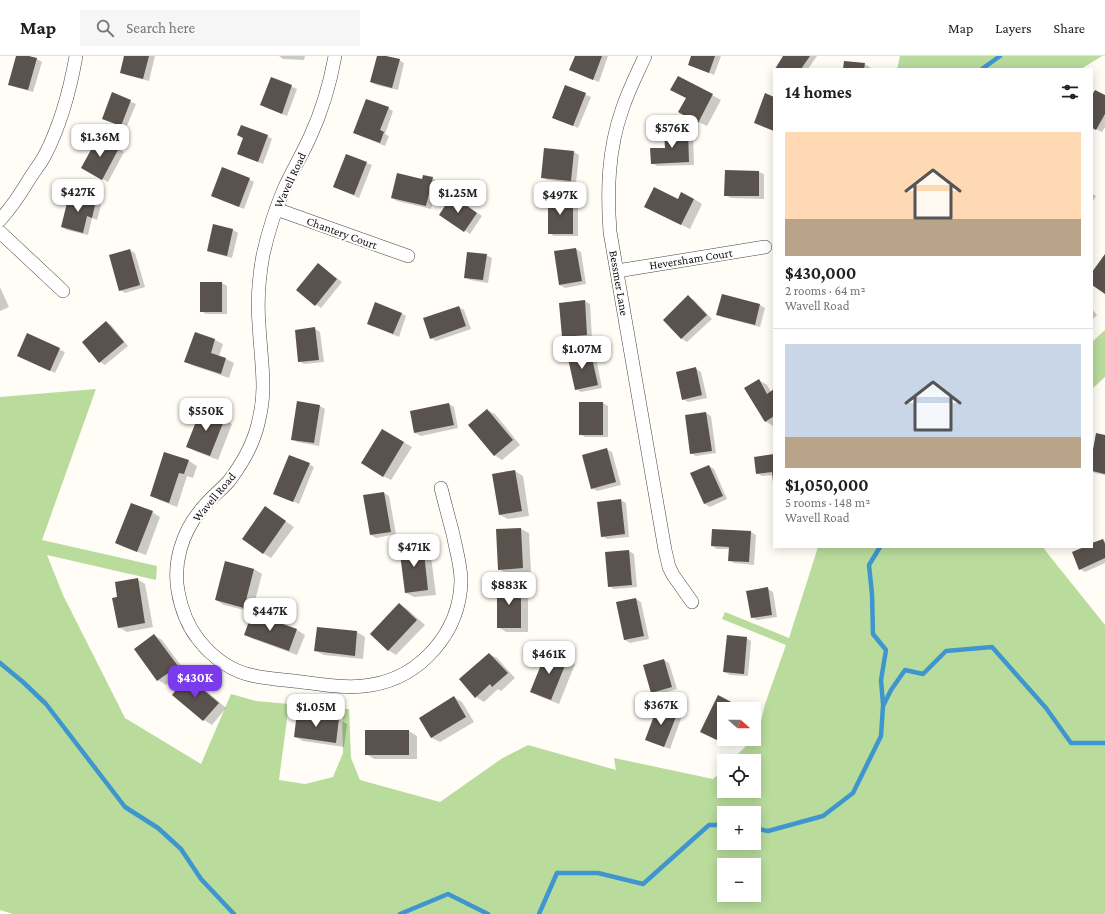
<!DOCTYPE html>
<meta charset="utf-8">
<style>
:root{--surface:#fff;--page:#f6f6f6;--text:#202124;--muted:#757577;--line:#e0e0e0;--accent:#7c3aed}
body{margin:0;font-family:"Crimson Pro",serif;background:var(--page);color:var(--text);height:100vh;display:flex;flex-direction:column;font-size:15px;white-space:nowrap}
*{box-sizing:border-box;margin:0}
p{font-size:13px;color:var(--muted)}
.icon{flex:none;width:22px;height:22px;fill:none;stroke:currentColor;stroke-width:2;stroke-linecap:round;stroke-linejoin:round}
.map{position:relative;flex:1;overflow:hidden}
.panel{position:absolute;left:773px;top:12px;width:320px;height:480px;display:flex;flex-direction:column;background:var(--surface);border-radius:0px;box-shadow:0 2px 10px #0003}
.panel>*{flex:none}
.needle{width:26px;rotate:111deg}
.buttons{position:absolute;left:717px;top:646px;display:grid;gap:8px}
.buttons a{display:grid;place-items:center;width:44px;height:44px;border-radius:0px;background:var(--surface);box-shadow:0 2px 10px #0003;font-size:20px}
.price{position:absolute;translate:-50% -34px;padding:0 9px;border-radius:8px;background:#fff;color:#222;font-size:13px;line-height:26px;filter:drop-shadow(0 1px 2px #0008)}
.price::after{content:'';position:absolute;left:50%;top:24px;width:12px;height:9px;margin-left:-6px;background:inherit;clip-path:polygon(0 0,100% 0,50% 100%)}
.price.current{background:var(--accent);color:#fff}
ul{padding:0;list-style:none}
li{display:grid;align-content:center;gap:8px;height:212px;padding:0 12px}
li+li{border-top:1px solid var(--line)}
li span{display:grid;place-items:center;height:124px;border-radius:0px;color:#555}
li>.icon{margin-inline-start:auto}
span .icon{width:72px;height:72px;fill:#fffc;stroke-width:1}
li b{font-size:17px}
h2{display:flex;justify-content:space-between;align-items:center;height:48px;padding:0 12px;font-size:17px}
header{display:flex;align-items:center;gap:24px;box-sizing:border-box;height:56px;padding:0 20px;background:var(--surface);border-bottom:1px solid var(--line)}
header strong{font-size:19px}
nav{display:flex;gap:22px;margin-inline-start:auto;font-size:14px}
.search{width:280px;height:36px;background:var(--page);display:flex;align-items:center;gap:10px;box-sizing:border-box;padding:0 14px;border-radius:0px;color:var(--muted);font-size:15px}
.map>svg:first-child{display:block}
.forest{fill:#b9dc9c;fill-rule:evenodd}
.shadow{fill:#0003}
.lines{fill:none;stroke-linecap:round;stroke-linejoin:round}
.stream{stroke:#3f96cf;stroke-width:4.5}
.building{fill:#5a524d}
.minor-casing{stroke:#444;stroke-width:14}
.minor{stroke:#fff;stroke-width:13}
.labels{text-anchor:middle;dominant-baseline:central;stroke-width:4;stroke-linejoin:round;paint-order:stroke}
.street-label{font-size:12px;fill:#111;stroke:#fff}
</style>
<header>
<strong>Map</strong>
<div class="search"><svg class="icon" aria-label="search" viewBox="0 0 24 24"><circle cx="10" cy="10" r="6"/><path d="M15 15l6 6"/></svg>Search here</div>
<nav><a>Map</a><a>Layers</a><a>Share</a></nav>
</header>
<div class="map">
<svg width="1105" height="858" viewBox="0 0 1105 858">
<rect width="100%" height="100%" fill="#fffdf5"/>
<path class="forest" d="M 900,0 L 1102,0 L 1081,13 L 897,13 Z
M 1105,274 L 1105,321 L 1092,333 L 1092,286 Z
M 96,333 L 42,484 L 157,510 L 156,524 L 47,499 L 63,539 L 125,662 L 201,708 L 231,638 L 256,645 L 289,648 L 279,724 L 305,728 L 333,721 L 343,697 L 342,653 L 349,653 L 351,702 L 360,724 L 440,746 L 501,703 L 528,689 L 616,714 L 614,702 L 713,723 L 724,712 L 724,735 L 754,735 L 754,705 L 731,705 L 758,678 L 765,648 L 786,589 L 722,563 L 725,556 L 789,582 L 818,491 L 1043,491 L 1048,498 L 1105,569 L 1105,858 L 13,858 L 0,854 L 0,341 ZM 724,757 L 754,757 L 754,787 L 724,787 ZM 724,809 L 754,809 L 754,839 L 724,839 Z"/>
<path class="shadow" d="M 17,0 L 25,0 L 37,3 L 42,6 L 33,36 L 15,31 L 10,28 Z
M 125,0 L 155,0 L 149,25 L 126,19 L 121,16 Z
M 279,0 L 305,0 L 304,4 L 283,3 Z
M 378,0 L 382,0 L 399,4 L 404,7 L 398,34 L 376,29 L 371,26 Z
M 576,0 L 608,0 L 599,26 L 570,14 Z
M 692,0 L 721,0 L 714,19 L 689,8 Z
M 784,0 L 817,0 L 808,13 L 776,13 Z
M 864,8 L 870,11 L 869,13 L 844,13 Z
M 678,21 L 721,44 L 707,70 L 688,61 L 687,42 Z
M 271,22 L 297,33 L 287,60 L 261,49 Z
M 566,30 L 591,41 L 578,72 L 559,64 Z
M 113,38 L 136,48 L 126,72 L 103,63 Z
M 1105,40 L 1105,71 L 1102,76 L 1092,71 L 1092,41 Z
M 388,52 L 393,55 L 385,78 L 389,80 L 385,90 L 354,77 Z
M 688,76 L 693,79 L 694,109 L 657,110 L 652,107 L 666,93 Z
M 267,80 L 272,83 L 263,108 L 243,100 Z
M 98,82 L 124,96 L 108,126 L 82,111 Z
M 574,96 L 579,99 L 576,127 L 547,124 L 542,121 Z
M 366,107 L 372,109 L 359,142 L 334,131 Z
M 759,116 L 764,118 L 764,143 L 731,142 L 725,139 Z
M 432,122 L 438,125 L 431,153 L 397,145 L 392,142 L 423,125 Z
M 249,123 L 254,126 L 244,153 L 212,140 Z
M 1092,137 L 1096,140 L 1092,147 Z
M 694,143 L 702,148 L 690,173 L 654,155 L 679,145 Z
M 458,144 L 482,160 L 470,178 L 440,158 Z
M 573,144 L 578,147 L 578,180 L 554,180 L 549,177 Z
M 95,146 L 101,149 L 97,164 L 92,162 L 88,179 L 67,174 L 62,171 Z
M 214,169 L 233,174 L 238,177 L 232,202 L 213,197 L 208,194 Z
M 576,193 L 581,196 L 586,228 L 565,232 L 560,229 L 555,196 Z
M 130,194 L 135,197 L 145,231 L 125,237 L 120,234 Z
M 486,199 L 492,202 L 488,227 L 470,224 L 465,221 Z
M 318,208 L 342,226 L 321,252 L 297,234 Z
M 222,227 L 227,230 L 227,258 L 206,258 L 201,255 Z
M 0,231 L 9,251 L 0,255 Z
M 723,239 L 760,249 L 765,252 L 760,271 L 722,261 L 717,258 Z
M 689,241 L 694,244 L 712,263 L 687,286 L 682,283 L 664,264 Z
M 585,245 L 590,248 L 592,282 L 568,283 L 563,280 Z
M 459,251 L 464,254 L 471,273 L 436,285 L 431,282 Z
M 1092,253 L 1097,259 L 1092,264 Z
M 401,257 L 406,260 L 399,281 L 368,268 Z
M 106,266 L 111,269 L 128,290 L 105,309 L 100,306 L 83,286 Z
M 315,273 L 320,276 L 324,306 L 304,308 L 299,305 L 296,275 Z
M 195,277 L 215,284 L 223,288 L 219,300 L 226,303 L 234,307 L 229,322 L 194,310 L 186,306 Z
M 28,279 L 65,296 L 55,317 L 23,302 Z
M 590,294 L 595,297 L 602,332 L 581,336 L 576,333 Z
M 696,313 L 701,316 L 707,342 L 688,346 L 683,343 Z
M 759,324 L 767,329 L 771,336 L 774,335 L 773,370 L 765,365 Z
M 298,347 L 320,350 L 325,353 L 319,390 L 297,386 L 292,383 Z
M 603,347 L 608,350 L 608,381 L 585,381 L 580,378 Z
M 449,348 L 454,351 L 458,372 L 421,380 L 415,377 Z
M 487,354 L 495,358 L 520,389 L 502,404 L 494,399 Z
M 706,357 L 711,360 L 716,397 L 696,400 L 691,397 Z
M 224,363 L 232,368 L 218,404 L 195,395 L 188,391 Z
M 391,379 L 412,391 L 391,424 L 383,420 Z
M 1105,380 L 1105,419 L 1095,417 L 1092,415 L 1092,405 Z
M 606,393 L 612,396 L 621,429 L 597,435 L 592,432 Z
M 164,397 L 189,405 L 197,410 L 193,422 L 187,420 L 177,451 L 159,444 L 151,439 Z
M 774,399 L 774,425 L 773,419 L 762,420 L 757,417 Z
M 309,408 L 314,411 L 299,448 L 280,440 Z
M 709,410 L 714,413 L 727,443 L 710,451 L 705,448 L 692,418 Z
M 515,415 L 523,420 L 529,460 L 508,463 L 500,459 Z
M 384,437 L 389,440 L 396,478 L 376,482 L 371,479 Z
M 621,444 L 626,447 L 629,481 L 607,483 L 602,480 Z
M 265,451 L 294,471 L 271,502 L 263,497 Z
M 152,456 L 160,461 L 146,499 L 124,491 L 116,487 Z
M 521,473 L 529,477 L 531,516 L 507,518 L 499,513 Z
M 751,476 L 756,479 L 754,509 L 734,507 L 729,504 L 730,493 L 717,493 L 712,490 Z
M 1103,484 L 1105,485 L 1105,507 L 1085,516 L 1080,513 L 1086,491 L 1092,491 L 1092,488 Z
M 422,488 L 430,493 L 436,539 L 414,541 L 406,537 Z
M 629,495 L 634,498 L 637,531 L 614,533 L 609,530 Z
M 226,506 L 254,513 L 262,518 L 252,556 L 224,549 L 216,544 Z
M 137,523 L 145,528 L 153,571 L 127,576 L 118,571 L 119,542 Z
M 520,530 L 528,535 L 528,576 L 506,576 L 498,571 Z
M 768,533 L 773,536 L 777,561 L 757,564 L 752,561 Z
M 636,543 L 641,546 L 649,583 L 630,587 L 625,584 Z
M 399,548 L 407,553 L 425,569 L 396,599 L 388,594 Z
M 253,558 L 297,574 L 305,579 L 297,599 L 253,583 L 245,579 Z
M 357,576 L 365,581 L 363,603 L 324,599 L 316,595 Z
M 154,579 L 162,584 L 185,615 L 166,629 L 158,624 Z
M 746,582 L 751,585 L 748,620 L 730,619 L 725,616 Z
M 489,598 L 497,602 L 515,622 L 501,635 L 498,633 L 484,646 L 476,641 Z
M 567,603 L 575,608 L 559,648 L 539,640 L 531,636 Z
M 664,604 L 669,607 L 677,633 L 657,639 L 651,636 Z
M 188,621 L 196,626 L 226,652 L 212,669 L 204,664 L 173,638 Z
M 718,640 L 741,653 L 724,653 L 724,683 L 727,683 L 725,687 L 706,678 Z
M 454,641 L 462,646 L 474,666 L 440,686 L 432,682 L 420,662 Z
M 677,657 L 682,660 L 670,693 L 651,686 Z
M 298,658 L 339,663 L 347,668 L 344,691 L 303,685 L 295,681 Z
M 366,675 L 409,675 L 417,680 L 417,703 L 374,703 L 366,698 Z"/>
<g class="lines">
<path class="stream" d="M 982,13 L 1000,0
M 880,491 L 869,509 L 872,538 L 873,578 L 886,594 L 881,624 L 883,648
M 0,607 L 23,626 L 46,648 L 125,751 L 158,772 L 181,793 L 201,823 L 234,858
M 754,772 L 768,775 L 823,760 L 853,737 L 881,680 L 883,650 L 891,634 L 905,614 L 923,618 L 946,595 L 992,591 L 1046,652 L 1071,687 L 1105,687
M 400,858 L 448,838 L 488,858
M 539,858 L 557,817 L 598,817 L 643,828 L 709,769 L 724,769"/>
</g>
<path class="building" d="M 16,0 L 29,0 L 37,2 L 28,34 L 8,29 Z
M 124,0 L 149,0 L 143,23 L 120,17 Z
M 377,0 L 386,0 L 400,3 L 392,32 L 370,26 Z
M 575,0 L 602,0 L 593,24 L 569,14 Z
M 691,0 L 715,0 L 709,17 L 688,9 Z
M 783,0 L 810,0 L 801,13 L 775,13 Z
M 844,5 L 865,7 L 864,13 L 843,13 Z
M 678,20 L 713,38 L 698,67 L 678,56 L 686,42 L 670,34 Z
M 271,21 L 292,29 L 282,58 L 260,49 Z
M 565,29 L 586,37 L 573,70 L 552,62 Z
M 1095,34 L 1105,39 L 1105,58 L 1096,74 L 1092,72 L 1092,39 Z
M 112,36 L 131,44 L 121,70 L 102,63 Z
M 765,37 L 774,41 L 774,75 L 754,67 Z
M 366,43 L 389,51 L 380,74 L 384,76 L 380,87 L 353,77 Z
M 241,69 L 268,79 L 258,106 L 237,98 L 243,82 L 237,79 Z
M 688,75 L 689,106 L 651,108 L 650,92 L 665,92 L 664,76 Z
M 98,81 L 119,92 L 102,124 L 81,112 Z
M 544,92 L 574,95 L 571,125 L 541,122 Z
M 346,98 L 367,106 L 354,139 L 333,131 Z
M 222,111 L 250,122 L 239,151 L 211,140 Z
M 725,114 L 759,115 L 759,140 L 724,140 Z
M 397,117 L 422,123 L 423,119 L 433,121 L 426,150 L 391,142 Z
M 654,131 L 678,143 L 681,136 L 694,143 L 681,169 L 644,151 Z
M 69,139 L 96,145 L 92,162 L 87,160 L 83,177 L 61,171 Z
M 452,139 L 477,157 L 464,176 L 439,159 Z
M 548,143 L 573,143 L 573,178 L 548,178 Z
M 213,168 L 233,173 L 227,200 L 207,195 Z
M 576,192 L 582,225 L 559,229 L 554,195 Z
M 130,193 L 140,229 L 119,235 L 109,199 Z
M 467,196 L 487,198 L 483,224 L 464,222 Z
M 1105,198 L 1105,238 L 1092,229 L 1092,216 Z
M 318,207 L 337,223 L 315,250 L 296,234 Z
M 200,226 L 222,226 L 222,256 L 200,256 Z
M 722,238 L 760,248 L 755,269 L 716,259 Z
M 688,239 L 707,259 L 681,283 L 663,264 Z
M 585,244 L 587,279 L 562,281 L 559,247 Z
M 375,246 L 402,257 L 393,278 L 367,268 Z
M 459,250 L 466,270 L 430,283 L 423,262 Z
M 106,265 L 124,286 L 99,307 L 82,286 Z
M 315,271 L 319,304 L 298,306 L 295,274 Z
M 195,276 L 215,283 L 211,297 L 226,302 L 221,318 L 184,306 Z
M 27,277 L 60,292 L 50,315 L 17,300 Z
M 590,293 L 598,329 L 575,334 L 567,298 Z
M 696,311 L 702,339 L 682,344 L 676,316 Z
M 759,323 L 767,338 L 774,333 L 774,360 L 765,366 L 744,332 Z
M 297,345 L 320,349 L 314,387 L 291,384 Z
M 579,346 L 603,346 L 603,379 L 579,379 Z
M 449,347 L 454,369 L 414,377 L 410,355 Z
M 201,353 L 225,362 L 210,400 L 186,391 Z
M 487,353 L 513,384 L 494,400 L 468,369 Z
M 706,356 L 712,395 L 690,398 L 685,359 Z
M 382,373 L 404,386 L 383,421 L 361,407 Z
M 1096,377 L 1105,379 L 1105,418 L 1092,415 L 1092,399 Z
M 607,392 L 616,426 L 591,433 L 582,399 Z
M 164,396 L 189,404 L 184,418 L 179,417 L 169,447 L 150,440 Z
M 774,398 L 774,426 L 773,426 L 772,416 L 756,418 L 754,401 Z
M 289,399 L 310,407 L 293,446 L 273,438 Z
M 709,409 L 723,440 L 704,448 L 690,417 Z
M 515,414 L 522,455 L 499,459 L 492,418 Z
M 384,436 L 391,476 L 370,479 L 363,439 Z
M 621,443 L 625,478 L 601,481 L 597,446 Z
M 131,447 L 153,455 L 137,496 L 115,487 Z
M 265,450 L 286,465 L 263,498 L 242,483 Z
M 521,472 L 523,512 L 498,514 L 496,473 Z
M 712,473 L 751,475 L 749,506 L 728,505 L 729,491 L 711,490 Z
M 1103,483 L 1105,488 L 1105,502 L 1079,514 L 1072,496 L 1084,491 L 1092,491 L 1092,487 Z
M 423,487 L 428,534 L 405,537 L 399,490 Z
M 629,494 L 632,529 L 608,531 L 605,496 Z
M 225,505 L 254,513 L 244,552 L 215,544 Z
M 138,522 L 145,567 L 118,572 L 112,542 L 117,541 L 115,526 Z
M 497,529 L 521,529 L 521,572 L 497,572 Z
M 768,531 L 772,559 L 751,562 L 746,535 Z
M 636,542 L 644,580 L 624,584 L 616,546 Z
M 399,547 L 417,564 L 388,595 L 370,578 Z
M 252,557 L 297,573 L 289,595 L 244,579 Z
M 317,571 L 357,575 L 355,600 L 314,595 Z
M 154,578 L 178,610 L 157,625 L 134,593 Z
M 727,579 L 747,581 L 744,618 L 723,616 Z
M 547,594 L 568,602 L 551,644 L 530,636 Z
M 489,597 L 508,617 L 492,631 L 490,628 L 475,642 L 459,623 Z
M 664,603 L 672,631 L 651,637 L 643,609 Z
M 187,620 L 219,647 L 203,665 L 172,639 Z
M 718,639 L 737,649 L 735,653 L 724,653 L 724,675 L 719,685 L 700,676 Z
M 454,640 L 466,661 L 431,682 L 419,662 Z
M 658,649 L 678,656 L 664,691 L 645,684 Z
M 297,656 L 339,662 L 336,687 L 294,681 Z
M 365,674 L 409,674 L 409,699 L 365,699 Z"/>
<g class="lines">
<g class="minor-casing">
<path id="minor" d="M 335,0 C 330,28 322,55 310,81 C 302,99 292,115 284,133 C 275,154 268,177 263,199 C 259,221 257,245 259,268 C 260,289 263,310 263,331 C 263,344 261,356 258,368 C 253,389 242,408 229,425 C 220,435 208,444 200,455 C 182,477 173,507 178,535 C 181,552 187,569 198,583 C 212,601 232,616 255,620 C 270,623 286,624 302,626 C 324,629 349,633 371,629 C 421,621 460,576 461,525 C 461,509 456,494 453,478 C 449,463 445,448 441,432
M 645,0 C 637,18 628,35 622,54 C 608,94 607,135 610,176 L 665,494 L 669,511 L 673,519 L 692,546
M 276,153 L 408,200
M 0,164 C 12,151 21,137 30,122 C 35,114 41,107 45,99 C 61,68 70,34 76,0
M 0,176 L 63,235
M 617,215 L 765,191"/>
</g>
<use href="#minor" class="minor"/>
</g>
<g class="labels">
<g class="street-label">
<text transform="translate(290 124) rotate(-65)">Wavell Road</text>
<text transform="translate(342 177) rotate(20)">Chantery Court</text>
<text transform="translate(691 203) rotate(-9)">Heversham Court</text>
<text transform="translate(619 227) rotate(80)">Bessmer Lane</text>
<text transform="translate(214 441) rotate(-50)">Wavell Road</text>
</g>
</g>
</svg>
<div class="buttons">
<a><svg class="needle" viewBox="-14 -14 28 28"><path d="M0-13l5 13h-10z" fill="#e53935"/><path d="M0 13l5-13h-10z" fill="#757577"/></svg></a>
<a><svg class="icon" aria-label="locate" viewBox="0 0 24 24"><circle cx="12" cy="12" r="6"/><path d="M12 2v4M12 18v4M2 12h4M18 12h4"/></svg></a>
<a>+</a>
<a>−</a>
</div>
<b class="price" style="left:672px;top:93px">$576K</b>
<b class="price" style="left:100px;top:102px">$1.36M</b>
<b class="price" style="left:78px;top:157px">$427K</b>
<b class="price" style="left:458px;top:158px">$1.25M</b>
<b class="price" style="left:560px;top:160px">$497K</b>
<b class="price" style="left:582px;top:314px">$1.07M</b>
<b class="price" style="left:206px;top:376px">$550K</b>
<b class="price" style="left:414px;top:512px">$471K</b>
<b class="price" style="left:509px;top:550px">$883K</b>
<b class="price" style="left:270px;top:576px">$447K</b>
<b class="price" style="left:549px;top:619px">$461K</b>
<b class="price current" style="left:195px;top:643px">$430K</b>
<b class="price" style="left:661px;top:670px">$367K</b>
<b class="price" style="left:316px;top:672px">$1.05M</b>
<section class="panel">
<h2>14 homes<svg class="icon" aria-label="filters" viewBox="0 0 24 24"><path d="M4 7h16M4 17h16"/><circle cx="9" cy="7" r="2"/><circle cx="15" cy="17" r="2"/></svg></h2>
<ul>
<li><span style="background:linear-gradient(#ffd9b3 70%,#b9a48a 0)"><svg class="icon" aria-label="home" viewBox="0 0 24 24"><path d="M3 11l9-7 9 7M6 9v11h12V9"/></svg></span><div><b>$430,000</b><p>2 rooms · 64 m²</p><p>Wavell Road</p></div></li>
<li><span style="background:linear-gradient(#c9d6e8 75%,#b9a48a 0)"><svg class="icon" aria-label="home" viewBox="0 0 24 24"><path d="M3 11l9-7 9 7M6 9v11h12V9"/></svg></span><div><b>$1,050,000</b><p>5 rooms · 148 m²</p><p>Wavell Road</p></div></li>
</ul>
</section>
</div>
